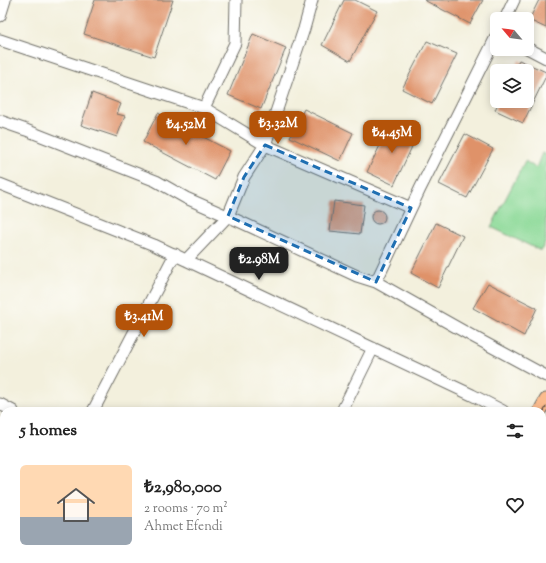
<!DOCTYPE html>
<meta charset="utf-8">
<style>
:root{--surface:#fff;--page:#f6f6f6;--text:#222;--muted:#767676;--accent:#b45309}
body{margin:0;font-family:"Sorts Mill Goudy",serif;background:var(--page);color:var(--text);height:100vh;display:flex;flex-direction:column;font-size:15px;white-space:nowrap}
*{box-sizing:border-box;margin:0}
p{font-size:13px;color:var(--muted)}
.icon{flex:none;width:22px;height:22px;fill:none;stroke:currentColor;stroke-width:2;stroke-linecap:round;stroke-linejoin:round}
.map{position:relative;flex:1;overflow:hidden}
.side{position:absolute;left:0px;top:407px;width:546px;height:156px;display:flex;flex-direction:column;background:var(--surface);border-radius:12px 12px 0 0;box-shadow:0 2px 10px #0003}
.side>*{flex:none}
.needle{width:26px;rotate:299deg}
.buttons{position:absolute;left:490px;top:12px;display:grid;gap:8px}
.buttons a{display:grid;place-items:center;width:44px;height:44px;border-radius:6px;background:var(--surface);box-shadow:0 2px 10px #0003;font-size:20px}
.price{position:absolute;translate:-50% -34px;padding:0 9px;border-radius:8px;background:var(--accent);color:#fff;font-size:13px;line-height:26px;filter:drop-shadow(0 1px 2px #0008)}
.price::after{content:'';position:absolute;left:50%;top:24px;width:12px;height:9px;margin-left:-6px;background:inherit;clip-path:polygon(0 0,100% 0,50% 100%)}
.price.active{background:#222;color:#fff}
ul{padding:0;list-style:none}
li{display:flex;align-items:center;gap:12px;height:100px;padding:0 20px}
li span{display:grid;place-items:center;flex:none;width:112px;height:80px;border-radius:6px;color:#555}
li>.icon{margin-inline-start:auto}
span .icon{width:48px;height:48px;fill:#fffc;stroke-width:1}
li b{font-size:17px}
h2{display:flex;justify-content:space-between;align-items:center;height:48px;padding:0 20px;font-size:17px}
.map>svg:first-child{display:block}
.green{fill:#8bd997;stroke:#5b8261}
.building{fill:#df9269}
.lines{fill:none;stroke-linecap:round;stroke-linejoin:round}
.minor-casing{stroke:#717069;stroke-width:13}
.major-casing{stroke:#717069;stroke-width:15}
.minor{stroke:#fff;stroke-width:11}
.major{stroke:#fbbb8d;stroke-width:13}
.tram{stroke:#2b2b2b;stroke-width:1}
.marked{fill:#1f6fb2;fill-opacity:0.2;stroke:#1f6fb2;stroke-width:3;stroke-dasharray:8 5;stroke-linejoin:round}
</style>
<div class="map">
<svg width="546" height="563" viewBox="0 0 546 563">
<rect width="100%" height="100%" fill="#fdfcf7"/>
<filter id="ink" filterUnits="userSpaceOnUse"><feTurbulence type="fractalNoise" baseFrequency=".025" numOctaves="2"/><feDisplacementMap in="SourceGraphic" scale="8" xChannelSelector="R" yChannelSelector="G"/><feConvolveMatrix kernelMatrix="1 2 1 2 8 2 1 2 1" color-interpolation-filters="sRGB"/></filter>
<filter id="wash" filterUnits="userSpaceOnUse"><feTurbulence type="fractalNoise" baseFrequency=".012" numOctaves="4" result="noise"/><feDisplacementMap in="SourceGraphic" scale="16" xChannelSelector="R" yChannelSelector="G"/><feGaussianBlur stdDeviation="0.9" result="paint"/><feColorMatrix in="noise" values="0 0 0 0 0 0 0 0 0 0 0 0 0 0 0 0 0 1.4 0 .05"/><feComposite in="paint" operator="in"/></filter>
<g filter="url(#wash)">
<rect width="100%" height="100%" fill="#f3f0dd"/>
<path class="green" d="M 542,153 L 546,155 L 546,241 L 541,251 L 491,227 L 525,161 L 536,168 Z
M 542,552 L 546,554 L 546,563 L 509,563 L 511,559 L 542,559 Z"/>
<g id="blocks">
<path class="building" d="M 95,0 L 173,0 L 154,57 L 84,34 Z
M 344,0 L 355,0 L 377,11 L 350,61 L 322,45 Z
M 424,0 L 483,0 L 470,24 Z
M 539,0 L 546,0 L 546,28 L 529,20 Z
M 253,34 L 286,48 L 261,109 L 228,95 Z
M 427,41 L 457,54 L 432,104 L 402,89 Z
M 519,60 L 546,72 L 546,76 L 523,123 L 495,110 L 499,101 L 527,101 L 527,71 L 513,71 Z
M 92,93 L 121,104 L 117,114 L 125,116 L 117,137 L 81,125 Z
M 304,109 L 353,133 L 340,161 L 290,137 Z
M 158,113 L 230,151 L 215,180 L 143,142 Z
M 391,123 L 417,136 L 394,185 L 367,172 Z
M 465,134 L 493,149 L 467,198 L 439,184 Z
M 334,201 L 364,205 L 360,234 L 330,231 Z
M371 217a7 7 0 1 1 14 0a7 7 0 1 1-14 0Z
M 436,223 L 463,236 L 438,288 L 411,273 Z
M 488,283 L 537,308 L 524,336 L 473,308 Z
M 187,559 L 229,559 L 228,563 L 186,563 Z"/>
</g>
</g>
<g filter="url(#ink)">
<use href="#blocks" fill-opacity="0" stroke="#717069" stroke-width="1"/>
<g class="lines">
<g class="minor-casing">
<path id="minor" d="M 0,16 L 5,0
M 505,19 L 514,0
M 0,40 L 204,108 L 265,145 L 411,208
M 527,48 L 546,58
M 204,108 L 235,43 L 236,0
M 0,121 L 26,130 L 156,181 L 186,198 L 234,219 L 357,276 L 376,282 L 472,336 L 546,376
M 0,184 L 154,245 L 472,395 L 503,411
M 186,260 L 228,216 L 244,177 L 265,145 L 304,29 L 312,0
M 376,282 L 420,189 L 497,35
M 0,404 L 13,411
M 93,411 L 175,254
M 342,411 L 373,348
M 0,525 L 4,528
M 542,534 L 546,536
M 52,559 L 57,563
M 277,559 L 283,563
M 267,563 L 269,559"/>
</g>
<g class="major-casing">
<path id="major" d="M 540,411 L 546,400
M 542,461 L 546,454
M 451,563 L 453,559
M 482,563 L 484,559"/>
</g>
<use href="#minor" class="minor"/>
<use href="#major" class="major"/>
<path class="tram" d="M 542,415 L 546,407
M 463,563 L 465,559"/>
</g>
</g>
<path class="marked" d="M 265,145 L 411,208 L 376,282 L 228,216 L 244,177 Z"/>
</svg>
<div class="buttons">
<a><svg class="needle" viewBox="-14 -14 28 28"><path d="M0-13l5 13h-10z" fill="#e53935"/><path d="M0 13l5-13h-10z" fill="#767676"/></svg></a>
<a><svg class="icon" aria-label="layers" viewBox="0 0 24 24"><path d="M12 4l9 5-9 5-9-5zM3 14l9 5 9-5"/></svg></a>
</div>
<b class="price" style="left:278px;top:145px">₺3.32M</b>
<b class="price" style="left:186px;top:146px">₺4.52M</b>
<b class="price" style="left:392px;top:154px">₺4.45M</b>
<b class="price active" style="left:259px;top:281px">₺2.98M</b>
<b class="price" style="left:144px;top:338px">₺3.41M</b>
<section class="side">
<h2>5 homes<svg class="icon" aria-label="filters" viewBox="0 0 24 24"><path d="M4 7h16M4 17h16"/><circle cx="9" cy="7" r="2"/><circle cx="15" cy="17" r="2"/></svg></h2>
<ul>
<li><span style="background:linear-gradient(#ffd9b3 65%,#9aa5b1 0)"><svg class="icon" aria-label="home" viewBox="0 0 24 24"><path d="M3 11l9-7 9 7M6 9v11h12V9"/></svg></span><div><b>₺2,980,000</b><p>2 rooms · 70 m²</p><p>Ahmet Efendi</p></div><svg class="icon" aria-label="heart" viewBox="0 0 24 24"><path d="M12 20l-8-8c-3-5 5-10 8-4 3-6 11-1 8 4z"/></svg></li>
</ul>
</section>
</div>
